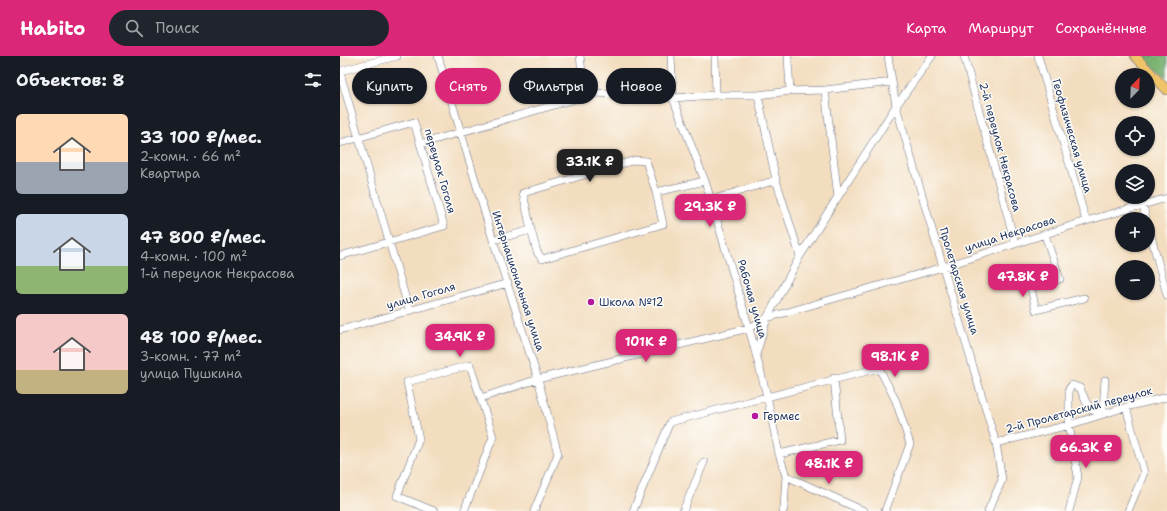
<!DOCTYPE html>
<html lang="ru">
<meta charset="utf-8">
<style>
:root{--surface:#171b24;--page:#20242c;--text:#f1f3f6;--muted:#9ea1a6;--accent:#db2777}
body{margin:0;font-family:"Shantell Sans",sans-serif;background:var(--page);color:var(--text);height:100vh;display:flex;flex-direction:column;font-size:15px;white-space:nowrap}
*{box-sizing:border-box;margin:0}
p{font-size:13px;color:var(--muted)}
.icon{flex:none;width:22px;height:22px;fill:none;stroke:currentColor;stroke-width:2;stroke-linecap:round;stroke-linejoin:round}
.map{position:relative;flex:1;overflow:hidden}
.side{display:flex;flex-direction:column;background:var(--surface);width:340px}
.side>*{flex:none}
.guide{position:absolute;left:12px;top:12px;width:380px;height:36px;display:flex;gap:8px}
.needle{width:26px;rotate:23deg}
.buttons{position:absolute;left:775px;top:12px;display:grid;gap:8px}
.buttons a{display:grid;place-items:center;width:40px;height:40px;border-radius:50%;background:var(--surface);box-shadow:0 1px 3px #0004;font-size:20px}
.price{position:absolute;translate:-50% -34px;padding:0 9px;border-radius:8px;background:var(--accent);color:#fff;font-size:13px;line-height:26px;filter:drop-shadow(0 1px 2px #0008)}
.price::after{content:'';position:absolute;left:50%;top:24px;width:12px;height:9px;margin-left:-6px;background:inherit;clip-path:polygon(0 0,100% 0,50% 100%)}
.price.selected{background:#222;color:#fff}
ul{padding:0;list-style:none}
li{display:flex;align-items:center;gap:12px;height:100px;padding:0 16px}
li span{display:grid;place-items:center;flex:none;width:112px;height:80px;border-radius:6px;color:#555}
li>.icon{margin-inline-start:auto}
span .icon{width:48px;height:48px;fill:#fffc;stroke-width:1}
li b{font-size:17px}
h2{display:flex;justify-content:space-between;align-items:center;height:48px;padding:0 16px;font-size:17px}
.chip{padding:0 14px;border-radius:18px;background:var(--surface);box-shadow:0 1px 3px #0004;font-size:14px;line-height:36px}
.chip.selected{background:var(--accent);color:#fff}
header{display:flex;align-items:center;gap:24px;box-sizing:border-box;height:56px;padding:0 20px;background:var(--accent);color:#fff}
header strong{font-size:19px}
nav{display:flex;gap:22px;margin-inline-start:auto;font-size:14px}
.search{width:280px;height:36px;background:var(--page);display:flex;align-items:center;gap:10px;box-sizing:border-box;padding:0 14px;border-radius:22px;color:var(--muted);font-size:15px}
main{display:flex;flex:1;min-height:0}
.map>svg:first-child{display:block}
.forest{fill:#7ab371;stroke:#4a7168}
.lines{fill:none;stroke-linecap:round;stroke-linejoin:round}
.minor-casing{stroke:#676c80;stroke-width:8}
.major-casing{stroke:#676c80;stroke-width:10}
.minor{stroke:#fff;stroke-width:7}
.major{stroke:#efc469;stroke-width:9}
.poi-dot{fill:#b5179e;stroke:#fdfcf7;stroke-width:1.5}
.labels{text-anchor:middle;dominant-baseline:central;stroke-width:3;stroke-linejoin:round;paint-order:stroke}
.street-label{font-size:11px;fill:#1b2f5e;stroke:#fdfcf7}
.poi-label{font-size:11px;fill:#1b2f5e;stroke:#fdfcf7;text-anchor:start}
</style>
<header>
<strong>Habito</strong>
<div class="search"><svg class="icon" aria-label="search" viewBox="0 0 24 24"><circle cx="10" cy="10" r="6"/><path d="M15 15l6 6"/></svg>Поиск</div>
<nav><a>Карта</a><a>Маршрут</a><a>Сохранённые</a></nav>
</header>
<main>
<section class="side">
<h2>Объектов: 8<svg class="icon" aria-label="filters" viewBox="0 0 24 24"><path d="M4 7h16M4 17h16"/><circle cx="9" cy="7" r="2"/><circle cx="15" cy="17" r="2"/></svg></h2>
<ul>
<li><span style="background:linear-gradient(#ffd9b3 60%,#9aa5b1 0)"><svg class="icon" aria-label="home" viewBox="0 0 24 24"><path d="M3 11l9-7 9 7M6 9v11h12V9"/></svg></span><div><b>33 100 ₽/мес.</b><p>2-комн. · 66 m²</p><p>Квартира</p></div></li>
<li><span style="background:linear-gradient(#c9d6e8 65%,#8fb573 0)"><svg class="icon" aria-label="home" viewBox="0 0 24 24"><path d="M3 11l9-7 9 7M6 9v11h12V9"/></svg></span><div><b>47 800 ₽/мес.</b><p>4-комн. · 100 m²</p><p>1-й переулок Некрасова</p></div></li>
<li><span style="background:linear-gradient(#f6c9c9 70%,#c2b280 0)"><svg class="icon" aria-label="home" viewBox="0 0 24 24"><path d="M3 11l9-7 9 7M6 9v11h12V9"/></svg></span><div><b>48 100 ₽/мес.</b><p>3-комн. · 77 m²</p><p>улица Пушкина</p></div></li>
</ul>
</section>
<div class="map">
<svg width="827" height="455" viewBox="0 0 827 455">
<rect width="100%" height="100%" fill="#fdfcf7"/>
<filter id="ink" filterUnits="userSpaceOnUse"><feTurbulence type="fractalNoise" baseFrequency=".025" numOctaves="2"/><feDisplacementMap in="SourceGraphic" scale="8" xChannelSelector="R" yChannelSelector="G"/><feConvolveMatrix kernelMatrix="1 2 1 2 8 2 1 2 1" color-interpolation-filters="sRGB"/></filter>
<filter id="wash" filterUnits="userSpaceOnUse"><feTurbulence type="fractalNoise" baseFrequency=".012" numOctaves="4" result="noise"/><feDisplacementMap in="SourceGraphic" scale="16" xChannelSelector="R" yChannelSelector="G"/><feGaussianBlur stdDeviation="0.9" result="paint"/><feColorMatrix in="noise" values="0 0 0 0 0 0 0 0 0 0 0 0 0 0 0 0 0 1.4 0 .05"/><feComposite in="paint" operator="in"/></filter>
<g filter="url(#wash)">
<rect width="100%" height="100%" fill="#f3ddbf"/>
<path class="forest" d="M 801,0 L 827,0 L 827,22 Z"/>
</g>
<g filter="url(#ink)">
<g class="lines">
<g class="minor-casing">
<path id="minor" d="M 98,0 L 153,184 L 198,323 L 218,398 L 194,455
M 240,0 L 244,32 L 256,37
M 331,0 L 333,42 L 365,125 L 371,144 L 409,272 L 427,340 L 439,398 L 446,420 L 444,452 L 443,455
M 375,0 L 376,39
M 448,0 L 450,35
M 548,0 L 556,50 L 603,211 L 656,387 L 662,424 L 648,455
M 624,0 L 675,187
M 698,0 L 746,165
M 0,15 L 57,0
M 0,17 L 69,254
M 485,34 L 498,141
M 418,39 L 436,124 L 460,200
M 0,87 L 74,66 L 104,170 L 0,200
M 80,88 L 256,37 L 333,42 L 376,39 L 418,39 L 450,35 L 485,34 L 552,26
M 371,144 L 436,124
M 803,149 L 806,163
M 808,169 L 827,239
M 191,174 L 197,196 L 202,203 L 323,168 L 316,136
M 705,179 L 720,223 L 691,232 L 696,254 L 744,242
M 153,184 L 191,174 L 183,137 L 295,104 L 306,105 L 316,136 L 365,125
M 0,274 L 168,227
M 416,299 L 427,262 L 460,200 L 556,50 L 592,0
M 141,342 L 198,323 L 409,272 L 427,262 L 603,211 L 746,165 L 827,142
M 786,351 L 804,417 L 788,455
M 656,387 L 729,369 L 786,351 L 827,341
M 439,398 L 500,384 L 494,322
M 446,420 L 524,455
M 94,455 L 57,440 L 79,383 L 67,326 L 130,309 L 153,381 L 124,455
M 293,455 L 330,366 L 539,312 L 556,345 L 570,388 L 545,455
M 343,455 L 364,406
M 729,455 L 738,421 L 729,369 L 729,333 L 732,329 L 740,332 C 745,342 747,356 760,357 L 763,353 L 765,324"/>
</g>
<g class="major-casing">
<path id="major" d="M 795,0 L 827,34"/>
</g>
<use href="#minor" class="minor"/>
<use href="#major" class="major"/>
</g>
</g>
<g class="poi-dot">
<circle cx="251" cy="246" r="4"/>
<circle cx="415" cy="360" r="4"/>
</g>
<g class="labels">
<g class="street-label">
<text transform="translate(732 80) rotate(74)">Геофизическая улица</text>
<text transform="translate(660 91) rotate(75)">2-й переулок Некрасова</text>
<text transform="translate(100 115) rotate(74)">переулок Гоголя</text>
<text transform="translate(670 178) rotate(-18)">улица Некрасова</text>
<text transform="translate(178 225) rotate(72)">Интернациональная улица</text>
<text transform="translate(619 225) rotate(73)">Пролетарская улица</text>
<text transform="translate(81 240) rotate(-16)">улица Гоголя</text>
<text transform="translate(412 243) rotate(74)">Рабочая улица</text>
<text transform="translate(739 354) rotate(-15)">2-й Пролетарский переулок</text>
</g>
<g class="poi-label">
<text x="259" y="246">Школа №12</text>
<text x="423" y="360">Гермес</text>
</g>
</g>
</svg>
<div class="buttons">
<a><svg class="needle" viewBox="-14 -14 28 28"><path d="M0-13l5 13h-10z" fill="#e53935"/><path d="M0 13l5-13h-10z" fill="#9ea1a6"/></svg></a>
<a><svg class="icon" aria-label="locate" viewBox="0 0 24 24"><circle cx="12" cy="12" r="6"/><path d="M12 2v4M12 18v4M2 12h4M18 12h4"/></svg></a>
<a><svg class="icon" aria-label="layers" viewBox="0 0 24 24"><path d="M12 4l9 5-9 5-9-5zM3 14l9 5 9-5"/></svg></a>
<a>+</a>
<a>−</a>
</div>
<b class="price selected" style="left:250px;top:127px">33.1K ₽</b>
<b class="price" style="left:370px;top:172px">29.3K ₽</b>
<b class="price" style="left:683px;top:242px">47.8K ₽</b>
<b class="price" style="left:120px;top:302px">34.9K ₽</b>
<b class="price" style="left:306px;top:307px">101K ₽</b>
<b class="price" style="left:555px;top:322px">98.1K ₽</b>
<b class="price" style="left:746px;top:413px">66.3K ₽</b>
<b class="price" style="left:489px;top:429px">48.1K ₽</b>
<div class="guide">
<a class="chip">Купить</a>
<a class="chip selected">Снять</a>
<a class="chip">Фильтры</a>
<a class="chip">Новое</a>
</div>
</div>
</main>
